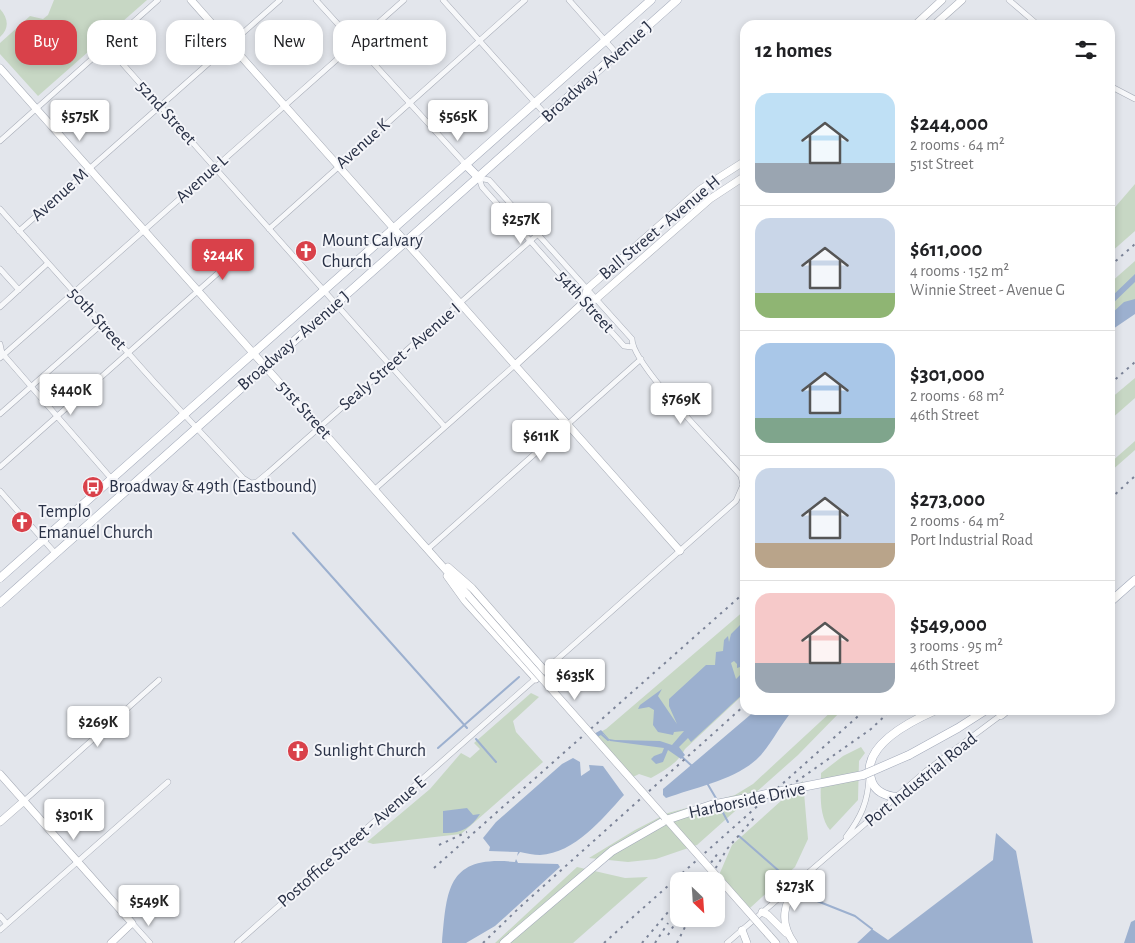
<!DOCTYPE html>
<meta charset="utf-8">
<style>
:root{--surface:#fff;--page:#f2f2f2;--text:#202124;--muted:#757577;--line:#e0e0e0;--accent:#d9414a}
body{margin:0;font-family:"Alegreya Sans",sans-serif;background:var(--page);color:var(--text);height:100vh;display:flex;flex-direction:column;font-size:19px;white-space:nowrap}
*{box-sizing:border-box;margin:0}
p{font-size:16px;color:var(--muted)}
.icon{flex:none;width:28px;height:28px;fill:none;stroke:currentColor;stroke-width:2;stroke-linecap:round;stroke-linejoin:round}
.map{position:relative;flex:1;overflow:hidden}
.panel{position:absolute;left:740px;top:20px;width:375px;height:695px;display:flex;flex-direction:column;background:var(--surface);border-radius:15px;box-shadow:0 2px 8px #0003}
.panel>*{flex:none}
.guide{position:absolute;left:15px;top:20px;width:475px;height:45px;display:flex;gap:10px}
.needle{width:32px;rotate:155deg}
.buttons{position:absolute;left:670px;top:872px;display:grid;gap:10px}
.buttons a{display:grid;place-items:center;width:55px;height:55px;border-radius:10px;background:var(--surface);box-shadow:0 2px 8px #0003;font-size:25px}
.price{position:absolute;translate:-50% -42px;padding:0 11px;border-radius:5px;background:#fff;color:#222;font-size:16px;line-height:32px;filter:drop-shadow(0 1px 2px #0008)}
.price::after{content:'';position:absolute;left:50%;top:30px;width:15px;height:11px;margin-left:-8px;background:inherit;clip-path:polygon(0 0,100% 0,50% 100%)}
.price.current{background:var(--accent);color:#fff}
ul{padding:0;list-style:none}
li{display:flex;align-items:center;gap:15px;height:125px;padding:0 15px}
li+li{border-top:1px solid var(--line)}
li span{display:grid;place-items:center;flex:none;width:140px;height:100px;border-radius:15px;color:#555}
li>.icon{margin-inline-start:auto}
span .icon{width:60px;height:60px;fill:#fffc;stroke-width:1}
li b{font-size:21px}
h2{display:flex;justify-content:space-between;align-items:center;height:60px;padding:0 15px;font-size:21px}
.chip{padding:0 18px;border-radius:15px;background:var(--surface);box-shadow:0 2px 8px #0003;font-size:18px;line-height:45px}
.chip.current{background:var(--accent);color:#fff}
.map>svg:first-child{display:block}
.green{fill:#c7d7c4}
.water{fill:#9cb0cf}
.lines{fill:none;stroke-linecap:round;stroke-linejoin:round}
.stream{stroke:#9cb0cf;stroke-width:2}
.street-casing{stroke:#a7acb7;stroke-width:6}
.secondary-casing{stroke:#a7acb7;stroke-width:8}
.primary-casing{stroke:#a2a9b9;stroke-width:9}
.street{stroke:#f7f8fa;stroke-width:5}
.secondary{stroke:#fff;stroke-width:7}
.primary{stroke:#fff;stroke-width:8}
.rail{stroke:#7b8397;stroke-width:2;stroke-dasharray:2.5 5;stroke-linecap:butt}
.secondary-bridge-casing{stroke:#a7acb7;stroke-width:8;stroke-linecap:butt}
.primary-bridge-casing{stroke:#a2a9b9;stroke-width:9;stroke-linecap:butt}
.secondary-bridge{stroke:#fff;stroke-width:7}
.primary-bridge{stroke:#fff;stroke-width:8}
.labels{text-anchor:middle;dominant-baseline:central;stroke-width:4;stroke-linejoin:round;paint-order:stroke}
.street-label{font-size:18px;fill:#293146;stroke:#f4f5f9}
.poi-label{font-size:18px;fill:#293146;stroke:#f4f5f9;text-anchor:start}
</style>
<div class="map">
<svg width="1135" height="943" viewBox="0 0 1135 943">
<rect width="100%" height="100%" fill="#e3e6ec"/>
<path class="green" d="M 54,0 L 147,0 L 38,96 L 0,54 L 0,43 L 30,16 L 43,19 L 48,15 Z
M 0,9 C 8,18 10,28 0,37 Z
M 1135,184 L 1135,231 L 1110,253 L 1110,213 Z
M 1135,261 L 1135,309 L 1110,323 L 1110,283 Z
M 1135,378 L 1135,398 L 1110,420 L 1110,399 Z
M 1135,441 L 1135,450 L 1110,472 L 1110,463 Z
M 745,610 L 745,693 L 685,749 C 677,764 665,770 651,778 L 639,774 L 627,780 L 591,737 L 606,729 Z
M 531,693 L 539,697 L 513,721 L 516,732 L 543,762 L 461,834 L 373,844 L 367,842 L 430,789 L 461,753 L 470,758 L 480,749 L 474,743 Z
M 833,710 L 842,710 L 798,755 L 697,845 L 656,859 L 628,862 L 589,858 L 635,830 L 668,813 L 735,795 L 753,784 Z
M 861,747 L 865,753 L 859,761 L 858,800 L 830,830 C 818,815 821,791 821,773 L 843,756 Z
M 803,781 L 808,839 L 795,867 L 750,908 L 719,875 L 732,845 Z
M 577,867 L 625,878 L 648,877 L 573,943 L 495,943 Z"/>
<path class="water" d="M 1135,274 L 1135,282 L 1110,306 L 1110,298 Z
M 1135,299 L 1135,314 L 1110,331 L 1110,315 L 1124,302 Z
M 745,620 L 745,659 L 740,661 L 743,666 L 737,668 L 737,664 L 734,661 L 731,663 L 736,679 L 745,670 L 745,692 L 691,742 L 688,738 L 679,747 L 685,755 L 681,759 L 668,750 L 663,762 L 656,764 L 651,759 L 654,756 L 662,753 L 664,748 L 610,741 L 603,734 L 595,738 L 592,735 L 601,730 L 609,739 L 615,740 L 660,741 L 672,745 L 684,731 L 674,732 L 673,735 L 658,732 L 653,725 L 654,710 L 649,707 L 638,709 L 640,705 L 662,689 L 658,696 L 677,724 L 669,706 L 669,699 L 706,665 L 715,665 L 716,652 L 723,651 L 724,640 L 728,636 L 729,642 L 731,634 Z
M 756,710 L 793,710 C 781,724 773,741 761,755 C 739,779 697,787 666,798 L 663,795 L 663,789 Z
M 573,758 L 580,762 L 581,776 L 590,770 L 589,765 L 603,766 L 624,795 C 602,819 575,853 540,855 C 534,855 526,853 520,852 L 517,856 L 518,852 L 489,851 L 490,847 L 483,838 L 496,822 L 562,764 Z
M 467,808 L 473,815 L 480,814 C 471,828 460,834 443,833 L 443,811 Z
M 996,833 L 1016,851 L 1033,943 L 857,943 L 872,929 L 888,940 L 993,860 Z
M 516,859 L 518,863 L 558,864 L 560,867 L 495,926 L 466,943 L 442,943 C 447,889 447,855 515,862 Z
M 1135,920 L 1135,943 L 1124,943 L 1131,922 Z"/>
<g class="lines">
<path class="stream" d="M 293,533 L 467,728
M 600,733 L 608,740
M 476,739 L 496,762
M 438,748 L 519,677
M 681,756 L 692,766
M 707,783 L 717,800
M 720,807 L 728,822
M 739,836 L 787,878
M 802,895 L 855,916 L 872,929"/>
<g class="street-casing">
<path id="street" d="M 316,0 L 466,165
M 443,0 L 547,116
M 569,0 L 617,54
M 1009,0 L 1038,25
M 106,45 L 445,427 L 515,365
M 1110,86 L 1135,99
M 0,141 L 158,0
M 0,209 L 155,383 L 243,478 L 251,483 L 257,482 L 269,472 L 538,234
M 269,229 L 525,0
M 19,231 L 280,0
M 0,269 L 19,290
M 0,307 L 48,263
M 0,344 L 2,353 L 123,492
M 0,358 L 404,0
M 0,414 L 102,324
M 0,467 L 236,257
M 375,489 L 445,427
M 0,491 L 55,553
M 428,549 L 641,359
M 24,801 L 159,680
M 846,837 C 861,817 868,802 869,777
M 0,916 L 7,924
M 132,923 L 150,943
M 0,930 L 168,782
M 237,943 L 736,501 L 743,485 L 741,476 C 720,451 632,365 632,339 L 489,180 L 479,178 L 482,187 L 624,346 L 632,347
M 727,943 L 926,771 L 1001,715"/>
</g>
<g class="secondary-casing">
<path id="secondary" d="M 191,0 L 680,551
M 915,25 L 942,0
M 934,25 L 962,0
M 0,68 L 468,595
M 584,302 L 587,289 L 701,189 L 745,161
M 515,365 L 584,302 L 596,299 L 710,199 L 745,176
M 448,567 L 472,588 L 545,671
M 447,576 L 465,601 L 536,679
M 0,774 L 132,923 L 111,943
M 0,822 L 24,801
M 762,912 L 768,915 L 786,933
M 742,930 L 747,943
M 768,934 L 776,943
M 794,943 C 778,921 785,904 796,882"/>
</g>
<g class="primary-casing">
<path id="primary" d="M 466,165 L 479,178
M 0,578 L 651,0
M 1110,602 L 1135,580
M 0,603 L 677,0
M 1001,715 L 1007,710
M 909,755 L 958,728 L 986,710
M 897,797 C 886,796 876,792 872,782 C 858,747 911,721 936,710
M 504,943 L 612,851 L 666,820"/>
</g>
<use href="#street" class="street"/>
<use href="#secondary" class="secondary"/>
<use href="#primary" class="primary"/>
<path class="rail" d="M 1110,266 L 1135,244
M 1110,384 L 1135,362
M 1110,499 L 1135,476
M 790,786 L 871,729 L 891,710
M 439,845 L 467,832
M 434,868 L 745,592
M 698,881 L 718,853
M 708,881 L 727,849 L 754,818
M 668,935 L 679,917
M 483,943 L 519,908 L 745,705
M 604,943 L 865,710
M 642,943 L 679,899
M 655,943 L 668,923
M 677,943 L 689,919"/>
<g class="secondary-bridge-casing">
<path id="secondary-bridge" d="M 468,595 L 768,934"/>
</g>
<g class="primary-bridge-casing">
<path id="primary-bridge" d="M 666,820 L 711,805 L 863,775 L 909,755"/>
</g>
<use href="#secondary-bridge" class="secondary-bridge"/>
<use href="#primary-bridge" class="primary-bridge"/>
</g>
<defs>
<g id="church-disc" transform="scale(1.125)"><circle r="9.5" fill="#d9414a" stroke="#f4f5f9"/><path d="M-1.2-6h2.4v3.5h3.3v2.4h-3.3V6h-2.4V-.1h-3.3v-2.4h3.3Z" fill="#fff"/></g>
<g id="bus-disc" transform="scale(1.125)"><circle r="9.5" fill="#d9414a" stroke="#f4f5f9"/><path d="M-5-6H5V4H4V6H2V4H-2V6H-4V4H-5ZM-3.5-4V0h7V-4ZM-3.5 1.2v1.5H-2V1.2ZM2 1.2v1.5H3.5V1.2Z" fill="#fff"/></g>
</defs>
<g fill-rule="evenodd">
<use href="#church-disc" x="306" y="251"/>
<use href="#bus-disc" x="93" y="487"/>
<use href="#church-disc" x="22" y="522"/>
<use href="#church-disc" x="298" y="751"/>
</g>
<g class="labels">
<g class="street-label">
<text transform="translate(597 72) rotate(-42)">Broadway - Avenue J</text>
<text transform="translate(166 113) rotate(48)">52nd Street</text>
<text transform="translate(363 144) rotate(-42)">Avenue K</text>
<text transform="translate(202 179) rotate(-42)">Avenue L</text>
<text transform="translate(60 195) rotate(-42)">Avenue M</text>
<text transform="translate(660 228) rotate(-40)">Ball Street - Avenue H</text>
<text transform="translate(585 302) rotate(48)">54th Street</text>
<text transform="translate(97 319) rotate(48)">50th Street</text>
<text transform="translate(294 341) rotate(-41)">Broadway - Avenue J</text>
<text transform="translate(400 357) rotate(-41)">Sealy Street - Avenue I</text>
<text transform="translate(304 410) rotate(48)">51st Street</text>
<text transform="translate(921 780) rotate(-39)">Port Industrial Road</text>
<text transform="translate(747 801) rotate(-12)">Harborside Drive</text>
<text transform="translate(352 842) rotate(-41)">Postoffice Street - Avenue E</text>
</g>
<g class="poi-label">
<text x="322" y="241">Mount Calvary<tspan x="322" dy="21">Church</tspan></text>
<text x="109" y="487">Broadway &amp; 49th (Eastbound)</text>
<text x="38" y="512">Templo<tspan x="38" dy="21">Emanuel Church</tspan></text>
<text x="314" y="751">Sunlight Church</text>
</g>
</g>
</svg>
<div class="buttons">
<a><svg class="needle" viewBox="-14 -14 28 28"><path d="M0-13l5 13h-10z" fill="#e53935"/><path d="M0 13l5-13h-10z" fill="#757577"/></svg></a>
</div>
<b class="price" style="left:80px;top:142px">$575K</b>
<b class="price" style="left:458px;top:142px">$565K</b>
<b class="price" style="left:521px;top:245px">$257K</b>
<b class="price current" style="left:223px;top:281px">$244K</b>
<b class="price" style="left:71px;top:416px">$440K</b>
<b class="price" style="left:681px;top:425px">$769K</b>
<b class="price" style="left:541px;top:462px">$611K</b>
<b class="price" style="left:575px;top:701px">$635K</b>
<b class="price" style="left:98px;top:748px">$269K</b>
<b class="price" style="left:74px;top:841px">$301K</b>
<b class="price" style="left:795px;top:912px">$273K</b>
<b class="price" style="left:149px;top:927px">$549K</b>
<div class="guide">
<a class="chip current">Buy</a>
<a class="chip">Rent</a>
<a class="chip">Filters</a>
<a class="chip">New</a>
<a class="chip">Apartment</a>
</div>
<section class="panel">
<h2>12 homes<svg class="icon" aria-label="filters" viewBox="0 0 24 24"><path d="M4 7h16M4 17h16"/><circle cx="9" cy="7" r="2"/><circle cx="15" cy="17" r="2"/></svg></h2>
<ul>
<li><span style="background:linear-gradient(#bfe0f5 70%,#9aa5b1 0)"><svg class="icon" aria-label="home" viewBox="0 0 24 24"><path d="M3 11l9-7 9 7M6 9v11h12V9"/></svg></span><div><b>$244,000</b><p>2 rooms · 64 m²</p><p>51st Street</p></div></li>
<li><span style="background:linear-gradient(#c9d6e8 75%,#8fb573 0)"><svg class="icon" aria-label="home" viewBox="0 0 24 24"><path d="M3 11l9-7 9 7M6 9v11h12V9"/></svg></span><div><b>$611,000</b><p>4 rooms · 152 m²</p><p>Winnie Street - Avenue G</p></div></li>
<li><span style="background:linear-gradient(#a9c7e8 75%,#7fa58c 0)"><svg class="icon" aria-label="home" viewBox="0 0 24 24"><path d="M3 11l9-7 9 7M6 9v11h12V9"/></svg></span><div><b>$301,000</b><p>2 rooms · 68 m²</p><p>46th Street</p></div></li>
<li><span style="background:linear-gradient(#c9d6e8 75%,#b9a48a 0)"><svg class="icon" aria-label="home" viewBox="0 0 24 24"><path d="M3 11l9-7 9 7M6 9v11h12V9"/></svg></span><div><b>$273,000</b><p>2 rooms · 64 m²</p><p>Port Industrial Road</p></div></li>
<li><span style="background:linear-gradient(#f6c9c9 70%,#9aa5b1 0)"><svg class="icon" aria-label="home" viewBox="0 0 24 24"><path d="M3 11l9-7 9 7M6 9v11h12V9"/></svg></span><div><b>$549,000</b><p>3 rooms · 95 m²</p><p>46th Street</p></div></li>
</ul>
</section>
</div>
